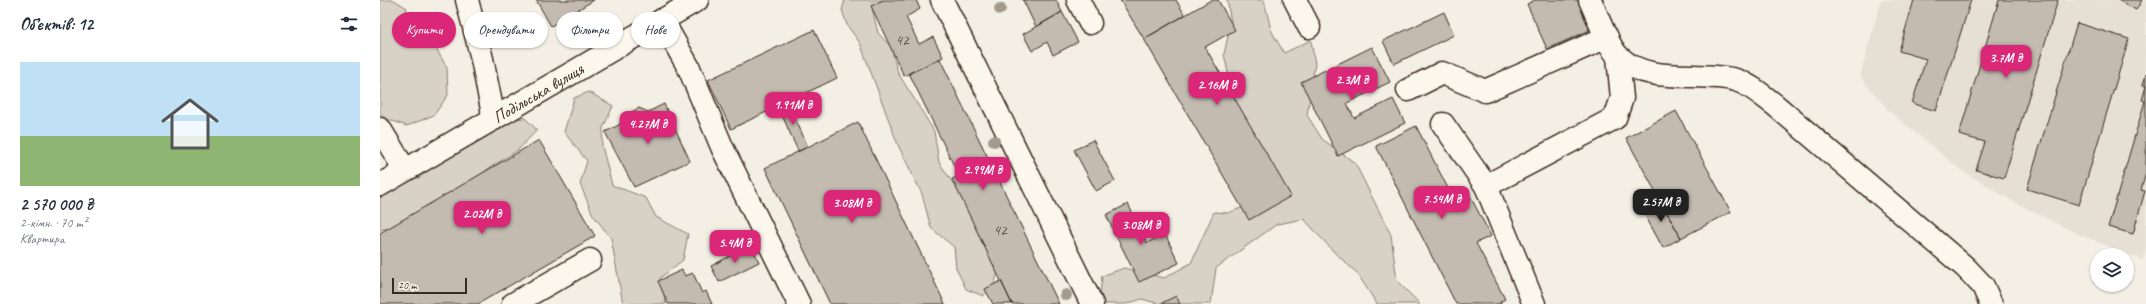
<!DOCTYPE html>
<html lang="uk">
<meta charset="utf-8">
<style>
:root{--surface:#fff;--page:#f6f6f7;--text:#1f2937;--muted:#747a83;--accent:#db2777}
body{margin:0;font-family:Caveat,sans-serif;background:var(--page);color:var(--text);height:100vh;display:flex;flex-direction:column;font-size:15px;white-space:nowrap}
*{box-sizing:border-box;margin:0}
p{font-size:13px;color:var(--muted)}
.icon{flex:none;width:22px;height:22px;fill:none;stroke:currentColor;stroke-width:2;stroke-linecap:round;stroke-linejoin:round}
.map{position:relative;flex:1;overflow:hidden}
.panel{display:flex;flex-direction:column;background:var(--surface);width:380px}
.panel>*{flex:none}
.hud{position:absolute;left:12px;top:12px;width:380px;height:36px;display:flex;gap:8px}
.controls{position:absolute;left:1710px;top:248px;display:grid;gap:8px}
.controls a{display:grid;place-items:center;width:44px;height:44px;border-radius:50%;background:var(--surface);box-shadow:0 1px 3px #0004;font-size:20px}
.scale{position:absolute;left:12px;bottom:10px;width:75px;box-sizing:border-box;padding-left:4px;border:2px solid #3b2a1e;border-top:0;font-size:11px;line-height:14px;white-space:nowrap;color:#3b2a1e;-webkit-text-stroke:3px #fbf7ec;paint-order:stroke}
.price{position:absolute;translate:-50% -34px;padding:0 9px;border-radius:8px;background:var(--accent);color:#fff;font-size:13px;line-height:26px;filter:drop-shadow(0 1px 2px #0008)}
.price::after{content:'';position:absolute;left:50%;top:24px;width:12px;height:9px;margin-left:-6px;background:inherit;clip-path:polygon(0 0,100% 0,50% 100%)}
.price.selected{background:#222;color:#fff}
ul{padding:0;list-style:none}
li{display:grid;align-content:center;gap:8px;height:212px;padding:0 20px}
li span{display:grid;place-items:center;height:124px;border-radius:0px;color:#555}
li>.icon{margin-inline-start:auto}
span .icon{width:72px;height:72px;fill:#fffc;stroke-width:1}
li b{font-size:17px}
h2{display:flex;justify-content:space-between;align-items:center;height:48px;padding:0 20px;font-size:17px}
.tag{padding:0 14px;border-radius:18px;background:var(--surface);box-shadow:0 1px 3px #0004;font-size:14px;line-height:36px}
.tag.selected{background:var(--accent);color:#fff}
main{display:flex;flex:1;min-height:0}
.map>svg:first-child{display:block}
.built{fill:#e5dfd4}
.green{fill:#d8d1c6;stroke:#8a7e72}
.building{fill:#c3bbb0;stroke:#3b2a1e}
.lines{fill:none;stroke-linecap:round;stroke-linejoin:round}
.minor-casing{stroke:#3b2a1e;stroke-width:25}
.minor{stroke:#fbf7ec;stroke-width:22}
.tree{fill:#a39a8e}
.labels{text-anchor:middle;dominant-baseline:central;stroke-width:4;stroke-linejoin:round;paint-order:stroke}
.number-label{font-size:15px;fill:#5d4e42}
.street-label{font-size:17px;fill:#3b2a1e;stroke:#fbf7ec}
</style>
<main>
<section class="panel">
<h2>Об’єктів: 12<svg class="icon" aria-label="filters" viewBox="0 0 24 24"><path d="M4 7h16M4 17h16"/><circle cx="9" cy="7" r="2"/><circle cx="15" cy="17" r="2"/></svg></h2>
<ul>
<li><span style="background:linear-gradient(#bfe0f5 60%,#8fb573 0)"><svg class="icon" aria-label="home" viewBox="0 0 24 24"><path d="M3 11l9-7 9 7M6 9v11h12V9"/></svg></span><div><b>2 570 000 ₴</b><p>2-кімн. · 70 m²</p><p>Квартира</p></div></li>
</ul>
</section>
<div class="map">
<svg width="1766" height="304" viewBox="0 0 1766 304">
<rect width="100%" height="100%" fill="#f3efe4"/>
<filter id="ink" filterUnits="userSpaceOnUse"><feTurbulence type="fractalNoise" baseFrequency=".025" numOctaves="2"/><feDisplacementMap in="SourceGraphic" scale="8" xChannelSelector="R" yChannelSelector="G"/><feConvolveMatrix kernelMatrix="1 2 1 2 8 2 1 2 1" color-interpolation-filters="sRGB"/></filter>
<g filter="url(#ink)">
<path class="built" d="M 1501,0 L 1766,0 L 1766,247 L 1763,260 L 1698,234 L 1636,203 L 1581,170 L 1508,110 L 1480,76 Z"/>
<path class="green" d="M 0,0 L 14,0 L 27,8 L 20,30 L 52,41 L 67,68 L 68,95 L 54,115 L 27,126 L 4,118 L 0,113 Z
M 465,0 L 503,0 L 492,8 L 498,33 L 511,47 L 518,73 L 554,131 L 559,162 L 586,203 L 602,243 L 620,264 L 614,286 L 603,296 L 586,289 L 576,268 L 574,247 L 551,228 L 542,194 L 518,145 L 480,43 L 467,25 L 462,10 Z
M 847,0 L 884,0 L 891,30 L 904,53 L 931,40 L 935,64 L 927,115 L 942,139 L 975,163 L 1011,235 L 1017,281 L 1040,304 L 997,304 L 977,273 L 954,252 L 924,219 L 897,224 L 836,268 L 831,304 L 780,304 L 762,299 L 746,304 L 719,304 L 722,276 L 744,268 L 784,278 L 811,263 L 834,212 L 848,213 L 876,202 L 844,54 L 851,22 Z
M 209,92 L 233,106 L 223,128 L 222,146 L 232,185 L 266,198 L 276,217 L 308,234 L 303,260 L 280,278 L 286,304 L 243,304 L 231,238 L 213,215 L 200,184 L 207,161 L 184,132 L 194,98 Z
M 145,118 L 157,130 L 138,150 L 108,169 L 78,192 L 12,227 L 0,230 L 0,177 L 39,178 L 111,121 Z"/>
<path class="building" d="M 156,0 L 214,0 L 171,26 Z
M 503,0 L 536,0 L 540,9 L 526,17 L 539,44 L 553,37 L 563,57 L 524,76 L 491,6 Z
M 643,0 L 676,0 L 682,12 L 656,27 Z
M 740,0 L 796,0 L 805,15 L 764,39 Z
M 831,0 L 838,0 L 855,30 L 825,47 L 911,196 L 869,220 L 764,39 Z
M 1155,0 L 1202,0 L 1212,21 L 1208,31 L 1167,49 L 1147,4 Z
M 1534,0 L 1591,0 L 1556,111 L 1532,103 L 1546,59 L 1519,51 Z
M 1619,0 L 1678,0 L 1624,178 L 1596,170 L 1605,142 L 1579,135 Z
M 1738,0 L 1762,0 L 1756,10 Z
M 682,12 L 698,42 L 673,55 L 667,42 L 652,51 L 643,34 Z
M 1064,12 L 1074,35 L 1014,64 L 1003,41 Z
M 1697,23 L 1749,39 L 1699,205 L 1647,189 Z
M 434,30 L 457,78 L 351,129 L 328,80 Z
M 992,47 L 1010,82 L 967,103 L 974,118 L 1013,99 L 1025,123 L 958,156 L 921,82 Z
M 560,59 L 679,304 L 632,304 L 572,179 L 579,176 L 529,73 Z
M 1766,74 L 1766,173 L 1761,190 L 1765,191 L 1753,234 L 1728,227 L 1765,101 L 1762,100 L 1766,86 L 1763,85 Z
M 408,102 L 428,147 L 418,151 L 398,106 Z
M 284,104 L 310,161 L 254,187 L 225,132 L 239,125 L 245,115 L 259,108 L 268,112 Z
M 1296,111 L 1351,212 L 1301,238 L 1246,138 Z
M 478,122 L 565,304 L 450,304 L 385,168 Z
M 1036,126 L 1076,204 L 1090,196 L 1111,236 L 1096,243 L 1125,299 L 1120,302 L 1121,304 L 1076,304 L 996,146 Z
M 159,140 L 215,236 L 98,304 L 0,304 L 0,233 Z
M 713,140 L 735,181 L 716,191 L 694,150 Z
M 1279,198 L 1301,238 L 1283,248 L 1261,208 Z
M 748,204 L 767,243 L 785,234 L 799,263 L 759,282 L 726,215 Z
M 371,245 L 379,262 L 339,282 L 331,266 Z
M 302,270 L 305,276 L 313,273 L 322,293 L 326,291 L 332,304 L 288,304 L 278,281 Z
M 621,281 L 632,304 L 613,304 L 605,289 Z
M 796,296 L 800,304 L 780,304 Z"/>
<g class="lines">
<g class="minor-casing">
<g id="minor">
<path d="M 87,0 L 102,59 L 114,119"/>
<path d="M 562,0 L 712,304"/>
<path d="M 698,0 L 710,23"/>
<path d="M 915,0 L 929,27"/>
<path d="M 1210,0 C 1217,15 1228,47 1239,57 C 1269,86 1320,70 1356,80 C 1371,85 1383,96 1395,105 L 1585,267 L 1603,286 L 1611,304"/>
<path d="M 282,20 L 309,68 L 342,147 L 419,304"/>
<path d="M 1028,90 L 1062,73 L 1105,91 L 1227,37"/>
<path d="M 1063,124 L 1106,186"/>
<path d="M 0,129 L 25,170"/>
<path id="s1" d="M 0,185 L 317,0"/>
<path d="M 133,304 L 210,260"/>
<path d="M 1154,304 L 1106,186 L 1235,118 L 1242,98 L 1238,57"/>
</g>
</g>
<use href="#minor" class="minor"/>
</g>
<g class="tree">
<circle cx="620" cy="9" r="6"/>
<circle cx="614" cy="141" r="6"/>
<circle cx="686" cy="295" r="6"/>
</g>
</g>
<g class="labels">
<g class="number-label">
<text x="522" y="40">42</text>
<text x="620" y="230">42</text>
</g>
<g class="street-label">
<text stroke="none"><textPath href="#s1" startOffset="183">Подільська вулиця</textPath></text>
</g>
</g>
</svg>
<div class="controls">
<a><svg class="icon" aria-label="layers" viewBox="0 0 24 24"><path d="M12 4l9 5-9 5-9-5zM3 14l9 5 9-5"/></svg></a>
</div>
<div class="scale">20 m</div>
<b class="price" style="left:1626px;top:79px">3.7M ₴</b>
<b class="price" style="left:972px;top:101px">2.3M ₴</b>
<b class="price" style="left:837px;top:106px">2.16M ₴</b>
<b class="price" style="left:413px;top:126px">1.91M ₴</b>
<b class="price" style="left:268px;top:145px">4.27M ₴</b>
<b class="price" style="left:603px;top:191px">2.99M ₴</b>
<b class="price" style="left:1062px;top:220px">7.54M ₴</b>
<b class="price selected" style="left:1281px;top:223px">2.57M ₴</b>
<b class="price" style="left:472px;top:224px">3.08M ₴</b>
<b class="price" style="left:102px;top:235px">2.02M ₴</b>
<b class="price" style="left:761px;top:246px">3.08M ₴</b>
<b class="price" style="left:355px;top:264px">5.4M ₴</b>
<div class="hud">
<a class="tag selected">Купити</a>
<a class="tag">Орендувати</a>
<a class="tag">Фільтри</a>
<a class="tag">Нове</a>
</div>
</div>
</main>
